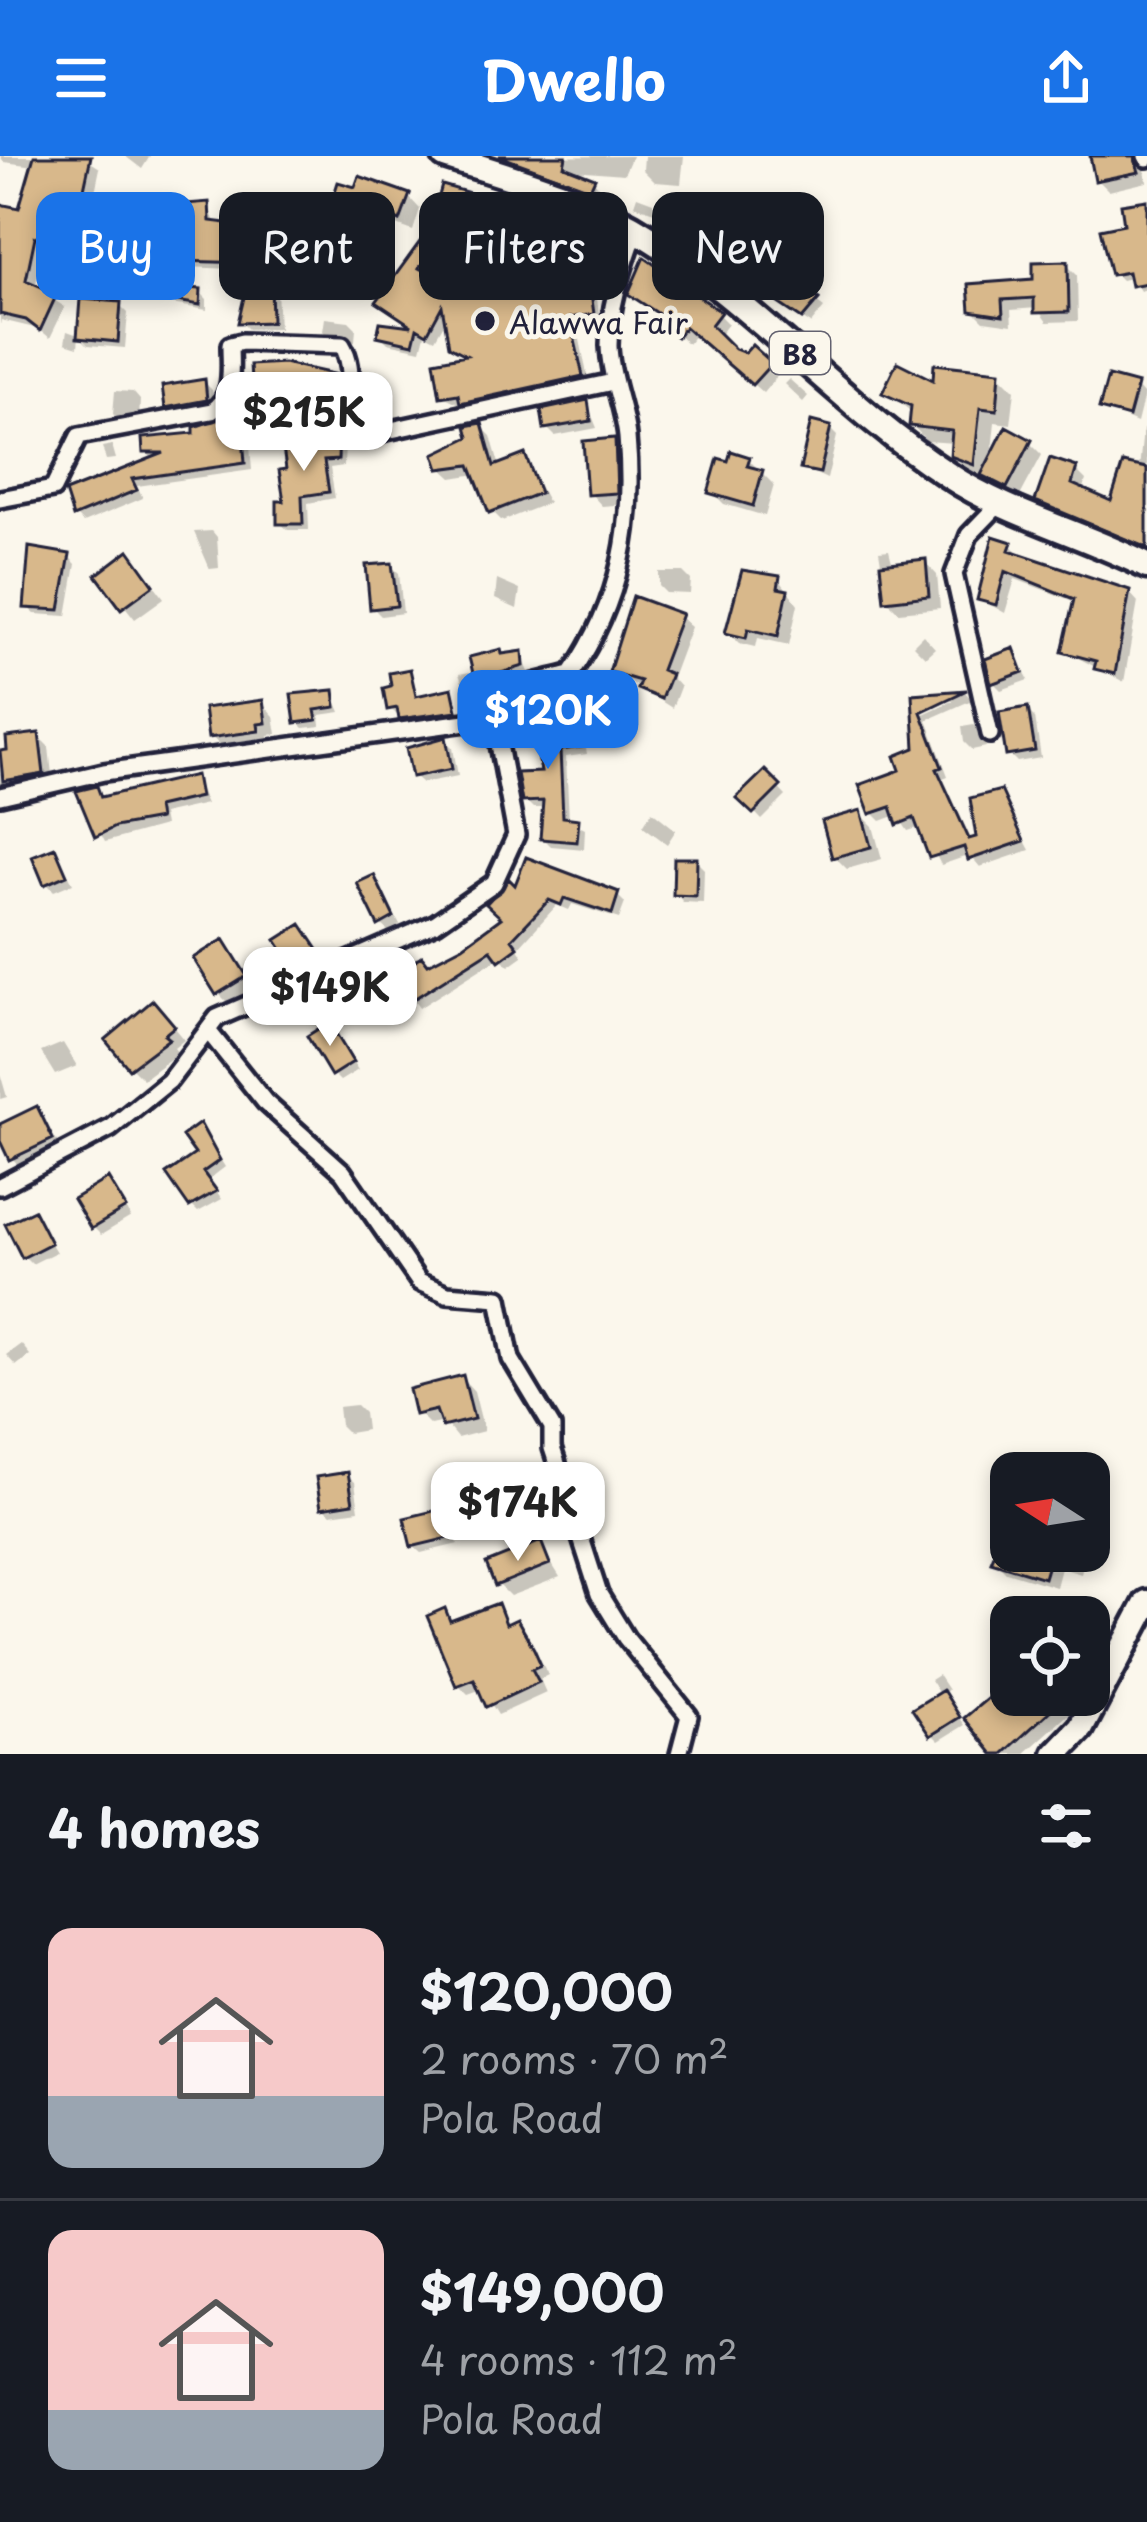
<!DOCTYPE html>
<meta charset="utf-8">
<style>
:root{--surface:#171b24;--page:#20242c;--text:#f1f3f6;--muted:#9ea1a6;--line:#363941;--accent:#1a73e8}
body{margin:0;font-family:"Playpen Sans",sans-serif;background:var(--page);color:var(--text);height:100vh;display:flex;flex-direction:column;font-size:45px;white-space:nowrap}
*{box-sizing:border-box;margin:0}
p{font-size:39px;color:var(--muted)}
.icon{flex:none;width:66px;height:66px;fill:none;stroke:currentColor;stroke-width:2;stroke-linecap:round;stroke-linejoin:round}
.map{position:relative;height:1598px;overflow:hidden}
.details{display:flex;flex-direction:column;background:var(--surface);flex:1}
.details>*{flex:none}
.hud{position:absolute;left:36px;top:36px;width:1077px;height:108px;display:flex;gap:24px}
.needle{width:78px;rotate:282deg}
.controls{position:absolute;left:990px;top:1296px;display:grid;gap:24px}
.controls a{display:grid;place-items:center;width:120px;height:120px;border-radius:24px;background:var(--surface);box-shadow:0 6px 18px #0003;font-size:60px}
.price{position:absolute;translate:-50% -102px;padding:0 27px;border-radius:24px;background:#fff;color:#222;font-size:39px;line-height:78px;filter:drop-shadow(0 3px 6px #0008)}
.price::after{content:'';position:absolute;left:50%;top:72px;width:36px;height:27px;margin-left:-18px;background:inherit;clip-path:polygon(0 0,100% 0,50% 100%)}
.price.active{background:var(--accent);color:#fff}
ul{padding:0;list-style:none}
li{display:flex;align-items:center;gap:36px;height:300px;padding:0 48px}
li+li{border-top:3px solid var(--line)}
li span{display:grid;place-items:center;flex:none;width:336px;height:240px;border-radius:24px;color:#555}
li>.icon{margin-inline-start:auto}
span .icon{width:144px;height:144px;fill:#fffc;stroke-width:1}
li b{font-size:51px}
h2{display:flex;justify-content:space-between;align-items:center;height:144px;padding:0 48px;font-size:51px}
.chip{padding:0 42px;border-radius:24px;background:var(--surface);box-shadow:0 6px 18px #0003;font-size:42px;line-height:108px}
.chip.active{background:var(--accent);color:#fff}
header{display:flex;justify-content:space-between;align-items:center;height:156px;padding:0 48px;background:var(--accent);color:#fff;font-size:54px;font-weight:700}
.map>svg:first-child{display:block}
.shadow{fill:#0003}
.building{fill:#d8b88b;stroke:#22223b;stroke-width:3}
.lines{fill:none;stroke-linecap:round;stroke-linejoin:round}
.minor-casing{stroke:#22223b;stroke-width:24}
.primary-casing{stroke:#22223b;stroke-width:33}
.minor{stroke:#fbf7ec;stroke-width:15}
.primary{stroke:#fbf7ec;stroke-width:24}
.poi-dot{fill:#22223b;stroke:#fbf7ec;stroke-width:4.5}
.labels{text-anchor:middle;dominant-baseline:central;stroke-width:10;stroke-linejoin:round;paint-order:stroke}
.shield{fill:#fbf7ec;stroke:#636270;stroke-width:3}
.shield-label{font-size:27px;font-weight:bold;fill:#22223b}
.poi-label{font-size:30px;fill:#22223b;stroke:#fbf7ec;text-anchor:start}
</style>
<header><svg class="icon" aria-label="menu" viewBox="0 0 24 24"><path d="M4 6h16M4 12h16M4 18h16"/></svg>Dwello<svg class="icon" aria-label="share" viewBox="0 0 24 24"><path d="M12 15V3M7 8l5-5 5 5M5 13v7h14v-7"/></svg></header>
<div class="map">
<svg width="1147" height="1598" viewBox="0 0 1147 1598">
<rect width="100%" height="100%" fill="#fbf7ec"/>
<filter id="ink" filterUnits="userSpaceOnUse"><feTurbulence type="fractalNoise" baseFrequency=".00833" numOctaves="2"/><feDisplacementMap in="SourceGraphic" scale="24" xChannelSelector="R" yChannelSelector="G"/><feConvolveMatrix kernelMatrix="1 2 1 2 8 2 1 2 1" color-interpolation-filters="sRGB"/></filter>
<g filter="url(#ink)">
<path class="shadow" d="M 0,0 L 81,0 L 100,12 L 90,60 L 79,58 L 76,72 L 57,68 L 51,91 L 44,89 L 35,132 L 65,151 L 50,182 L 39,173 L 1,164 L 0,170 L 0,51 L 22,56 L 34,10 L 4,6 Z
M 125,0 L 150,0 L 142,13 Z
M 632,0 L 624,18 L 573,14 L 593,24 L 600,32 L 598,38 L 507,1 Z
M 644,0 L 684,0 L 681,28 L 655,26 L 643,14 Z
M 1092,0 L 1143,0 L 1147,26 L 1109,35 L 1098,24 Z
M 444,33 L 475,42 L 485,52 L 488,46 L 511,57 L 509,67 L 490,62 L 480,52 L 427,120 L 464,140 L 617,90 L 625,98 L 614,135 L 595,127 L 600,165 L 577,169 L 589,228 L 471,253 L 443,240 L 469,202 L 452,188 L 447,162 L 435,183 L 425,178 L 421,194 L 388,187 L 380,179 L 382,169 L 419,174 L 388,153 L 433,73 Z
M 408,40 L 420,53 L 413,75 L 394,68 L 390,78 L 345,62 L 333,50 Z
M 637,40 L 653,46 L 654,56 L 634,49 Z
M 1147,47 L 1147,133 L 1140,135 L 1132,122 L 1121,124 L 1114,117 L 1127,70 Z
M 208,49 L 216,69 L 241,72 L 248,86 L 286,90 L 293,98 L 289,136 L 277,134 L 279,172 L 248,173 L 241,166 L 254,114 L 187,111 L 179,98 L 153,105 L 145,97 Z
M 728,71 L 760,80 L 767,87 L 759,98 L 764,106 L 824,152 L 811,168 L 771,142 L 771,125 L 735,97 L 723,111 L 694,84 Z
M 471,87 L 488,96 L 484,104 L 467,95 Z
M 1066,108 L 1077,119 L 1078,165 L 1047,166 L 1037,152 L 1011,154 L 1012,169 L 984,165 L 973,154 Z
M 200,136 L 207,143 L 207,154 L 153,145 L 145,137 Z
M 632,137 L 719,159 L 728,168 L 719,180 L 734,196 L 779,218 L 763,237 L 696,178 L 688,188 Z
M 120,149 L 128,157 L 125,192 L 88,189 L 79,180 L 78,191 L 65,187 L 67,175 L 81,180 Z
M 325,162 L 349,165 L 356,172 L 355,185 L 330,183 L 323,175 Z
M 999,218 L 1015,234 L 1011,268 L 995,266 L 991,305 L 1030,287 L 1042,299 L 1019,342 L 969,315 L 953,299 L 954,287 L 927,285 L 912,269 L 913,257 L 886,236 Z
M 337,222 L 344,229 L 346,261 L 301,255 L 294,244 L 262,246 L 254,238 Z
M 789,223 L 808,240 L 803,246 L 784,228 Z
M 204,226 L 212,234 L 213,251 L 176,258 L 168,250 Z
M 1137,231 L 1144,239 L 1137,267 L 1103,252 Z
M 115,235 L 133,236 L 140,244 L 139,264 L 121,266 L 113,258 Z
M 587,247 L 597,272 L 555,280 L 547,272 Z
M 240,259 L 248,266 L 252,314 L 137,330 L 143,342 L 83,367 L 75,359 L 154,304 L 146,296 Z
M 481,270 L 491,280 L 500,311 L 524,301 L 548,347 L 502,365 L 492,355 L 477,318 L 452,322 L 441,312 Z
M 829,272 L 837,280 L 827,323 L 803,312 Z
M 1143,273 L 1147,273 L 1147,334 L 1139,313 Z
M 338,280 L 345,288 L 344,310 L 330,312 L 335,342 L 308,347 L 309,374 L 288,374 L 280,367 L 287,347 Z
M 614,286 L 626,298 L 628,348 L 602,350 L 590,337 Z
M 112,289 L 116,303 L 106,304 L 102,291 Z
M 748,303 L 774,329 L 765,360 L 724,348 L 712,336 Z
M 1076,314 L 1086,324 L 1082,336 L 1113,349 L 1147,347 L 1147,398 L 1048,354 L 1038,344 Z
M 212,375 L 217,381 L 219,412 L 210,413 L 194,376 Z
M 1010,389 L 1020,398 L 1129,436 L 1138,446 L 1124,526 L 1065,495 L 1076,446 L 1015,423 L 1005,457 L 980,443 Z
M 889,394 L 893,410 L 925,406 L 937,419 L 940,452 L 899,456 L 887,444 L 879,395 Z
M 68,400 L 76,408 L 67,460 L 35,458 L 27,451 Z
M 140,410 L 164,442 L 135,463 L 100,419 Z
M 391,410 L 399,417 L 403,457 L 381,460 L 373,452 Z
M 659,416 L 683,416 L 691,424 L 690,438 L 666,437 L 659,430 Z
M 779,423 L 798,448 L 789,489 L 758,482 L 756,491 L 739,487 L 728,476 Z
M 497,424 L 520,434 L 517,453 L 495,443 Z
M 680,461 L 691,471 L 672,522 L 680,531 L 672,552 L 613,515 Z
M 923,479 L 935,492 L 925,501 L 913,489 Z
M 1013,495 L 1029,524 L 1001,534 L 994,527 Z
M 521,498 L 529,516 L 484,529 L 477,523 Z
M 409,516 L 420,542 L 451,536 L 462,562 L 410,569 L 398,560 L 390,552 Z
M 470,516 L 476,533 L 465,535 L 459,518 Z
M 333,537 L 341,556 L 320,559 L 321,570 L 304,572 L 298,566 Z
M 966,537 L 972,544 L 927,564 L 948,620 L 943,622 L 972,685 L 979,683 L 1000,637 L 1030,694 L 980,711 L 970,699 L 941,709 L 921,671 L 908,675 L 897,659 L 881,665 L 873,657 L 919,594 L 917,561 L 954,544 L 916,540 Z
M 262,547 L 274,560 L 277,578 L 269,579 L 270,586 L 223,593 L 211,580 Z
M 1027,554 L 1035,562 L 1041,602 L 1017,606 L 1009,598 Z
M 550,557 L 560,574 L 577,571 L 584,579 L 587,598 L 566,601 L 569,665 L 585,673 L 584,693 L 551,690 L 543,682 L 546,652 L 533,652 L 525,644 L 544,619 L 539,586 L 524,589 L 517,582 Z
M 974,569 L 982,576 L 986,591 L 972,594 L 964,586 L 962,571 Z
M 38,580 L 49,591 L 53,628 L 0,646 L 0,614 Z
M 445,584 L 453,592 L 458,620 L 422,627 L 414,620 Z
M 765,618 L 786,640 L 762,664 L 741,642 Z
M 195,622 L 206,648 L 162,658 L 164,670 L 105,686 L 80,637 L 96,633 L 104,643 Z
M 652,655 L 676,674 L 667,688 L 643,670 Z
M 861,658 L 873,670 L 882,703 L 847,713 L 835,701 Z
M 55,694 L 73,727 L 54,735 L 46,727 Z
M 696,705 L 704,713 L 703,747 L 683,746 L 676,738 Z
M 373,722 L 400,769 L 388,775 L 380,768 Z
M 516,734 L 617,739 L 625,747 L 619,763 L 572,748 L 569,754 L 557,749 L 518,792 L 523,800 L 509,810 L 500,801 L 419,852 L 396,820 L 465,792 L 505,762 Z
M 308,779 L 326,807 L 305,820 L 298,813 Z
M 224,787 L 257,833 L 230,849 L 218,837 Z
M 164,860 L 184,884 L 174,892 L 178,897 L 143,923 L 131,911 Z
M 329,870 L 358,914 L 340,925 L 333,918 Z
M 63,887 L 77,910 L 55,919 L 41,896 Z
M 0,917 L 7,941 L 0,943 Z
M 37,954 L 63,995 L 24,1015 L 12,1002 L 0,971 Z
M 200,971 L 225,1011 L 208,1024 L 222,1043 L 198,1056 L 191,1049 Z
M 115,1034 L 131,1061 L 101,1079 L 93,1071 Z
M 33,1058 L 56,1096 L 32,1108 L 24,1100 Z
M 21,1188 L 30,1199 L 16,1210 L 6,1199 Z
M 462,1222 L 474,1235 L 484,1275 L 457,1282 L 444,1266 L 430,1269 L 418,1257 Z
M 356,1249 L 364,1257 L 366,1274 L 348,1277 L 340,1269 L 338,1251 Z
M 503,1317 L 521,1351 L 493,1363 L 469,1331 Z
M 347,1319 L 355,1326 L 359,1354 L 331,1358 L 324,1351 Z
M 445,1355 L 458,1388 L 421,1397 L 413,1390 Z
M 1007,1376 L 1011,1395 L 1087,1395 L 1081,1418 L 1061,1412 L 1056,1431 L 1006,1416 L 995,1405 Z
M 540,1389 L 560,1421 L 510,1440 L 498,1428 Z
M 497,1451 L 510,1470 L 517,1467 L 527,1477 L 548,1519 L 540,1523 L 546,1537 L 498,1559 L 482,1533 L 468,1538 L 458,1528 L 444,1456 L 455,1467 Z
M 938,1519 L 948,1534 L 942,1537 L 965,1569 L 939,1585 L 932,1578 L 940,1539 L 930,1524 Z
M 1011,1529 L 1011,1539 L 1075,1539 L 1081,1547 L 1024,1598 L 997,1598 L 968,1562 Z"/>
<path class="building" d="M 34,0 L 91,0 L 80,52 L 70,50 L 67,64 L 48,60 L 42,82 L 35,81 L 26,124 L 57,138 L 40,175 L 26,164 L 0,158 L 0,48 L 19,52 Z
M 499,0 L 566,0 L 564,10 L 595,22 L 590,33 Z
M 1090,0 L 1134,0 L 1139,16 L 1095,25 Z
M 359,20 L 410,38 L 400,65 L 381,58 L 378,68 L 330,51 L 338,26 L 355,31 Z
M 442,29 L 477,39 L 419,112 L 463,136 L 498,109 L 516,105 L 535,57 L 619,87 L 606,129 L 589,122 L 594,158 L 570,162 L 583,220 L 460,247 L 458,238 L 440,241 L 434,205 L 466,199 L 449,190 L 442,150 L 427,178 L 417,172 L 413,188 L 377,180 L 380,166 L 412,170 L 376,146 L 430,72 Z
M 1147,44 L 1147,127 L 1131,130 L 1128,116 L 1111,119 L 1100,73 L 1124,68 L 1121,48 Z
M 209,46 L 210,65 L 242,69 L 241,83 L 287,87 L 282,129 L 271,128 L 272,166 L 238,167 L 252,107 L 177,105 L 176,90 L 142,99 L 135,67 L 174,57 L 173,49 Z
M 716,56 L 728,67 L 733,60 L 762,78 L 753,89 L 760,99 L 819,143 L 802,163 L 760,135 L 768,125 L 727,92 L 715,106 L 690,85 Z
M 644,101 L 721,156 L 711,169 L 735,193 L 745,197 L 752,189 L 772,207 L 752,229 L 685,171 L 677,181 L 657,166 L 662,160 L 628,138 Z
M 1068,105 L 1069,156 L 1034,157 L 1034,142 L 1002,144 L 1003,160 L 970,155 L 968,128 L 1033,123 L 1033,106 Z
M 143,129 L 201,133 L 200,149 L 142,139 Z
M 80,143 L 121,146 L 118,186 L 77,182 Z
M 897,206 L 933,224 L 934,208 L 1000,215 L 997,254 L 980,252 L 974,309 L 950,300 L 952,275 L 909,270 L 911,250 L 882,237 Z
M 284,207 L 338,219 L 339,255 L 290,249 L 292,237 L 252,240 L 250,209 Z
M 1108,220 L 1138,228 L 1129,261 L 1099,253 Z
M 205,223 L 207,244 L 165,252 L 162,230 Z
M 588,244 L 591,265 L 544,273 L 541,254 Z
M 241,255 L 245,307 L 132,323 L 137,334 L 73,361 L 65,336 L 164,297 L 143,297 L 142,282 L 194,277 L 194,271 Z
M 811,265 L 831,270 L 820,317 L 800,313 Z
M 482,267 L 494,310 L 525,298 L 540,337 L 489,357 L 470,309 L 439,313 L 434,298 L 469,281 L 466,270 Z
M 1006,270 L 1032,284 L 1007,332 L 981,319 Z
M 339,277 L 338,304 L 324,305 L 329,336 L 302,340 L 303,368 L 277,368 L 277,345 L 284,345 L 279,314 L 286,313 L 282,285 Z
M 615,282 L 617,337 L 587,339 L 583,285 Z
M 731,295 L 750,301 L 747,310 L 763,314 L 753,350 L 708,337 L 718,302 L 728,305 Z
M 1050,302 L 1077,311 L 1072,328 L 1111,345 L 1123,307 L 1147,312 L 1147,392 L 1035,345 Z
M 993,380 L 1012,386 L 1009,394 L 1130,434 L 1115,518 L 1094,513 L 1096,505 L 1062,496 L 1074,443 L 1005,415 L 996,449 L 977,444 Z
M 29,391 L 70,398 L 60,454 L 24,452 Z
M 129,394 L 154,429 L 121,453 L 96,419 Z
M 926,403 L 929,440 L 884,445 L 880,408 Z
M 392,407 L 397,450 L 370,453 L 366,409 Z
M 742,414 L 780,420 L 778,432 L 788,434 L 778,480 L 748,473 L 746,482 L 725,477 Z
M 633,440 L 682,458 L 661,514 L 671,518 L 661,543 L 637,533 L 640,525 L 609,516 Z
M 1014,492 L 1023,516 L 991,528 L 985,503 Z
M 501,493 L 502,498 L 523,495 L 524,510 L 475,525 L 469,501 Z
M 410,513 L 416,540 L 452,532 L 457,555 L 399,563 L 397,552 L 387,554 L 383,532 L 391,530 L 389,517 Z
M 334,534 L 336,551 L 315,554 L 317,564 L 295,567 L 291,538 Z
M 967,534 L 921,556 L 942,611 L 937,613 L 969,683 L 976,681 L 970,642 L 1001,634 L 1024,685 L 968,704 L 964,691 L 929,702 L 914,662 L 897,669 L 891,651 L 870,658 L 859,629 L 900,614 L 895,600 L 915,592 L 912,538 Z
M 263,544 L 266,567 L 258,568 L 259,575 L 208,582 L 204,552 Z
M 1028,551 L 1035,595 L 1006,600 L 999,556 Z
M 551,554 L 554,572 L 578,568 L 582,591 L 560,594 L 563,661 L 579,663 L 577,686 L 540,683 L 543,645 L 522,646 L 517,617 L 541,616 L 534,579 L 514,583 L 509,560 Z
M 39,577 L 44,618 L 3,625 L 0,595 L 7,594 L 6,581 Z
M 446,581 L 452,613 L 412,621 L 406,592 Z
M 765,614 L 781,630 L 753,658 L 736,642 Z
M 196,619 L 200,641 L 157,651 L 159,663 L 115,671 L 95,681 L 76,635 L 97,630 L 101,641 Z
M 861,654 L 871,691 L 832,702 L 822,665 Z
M 55,691 L 67,719 L 44,729 L 32,700 Z
M 526,701 L 619,736 L 612,758 L 564,742 L 561,749 L 549,744 L 512,783 L 518,791 L 499,805 L 491,794 L 409,846 L 392,820 L 422,800 L 428,808 L 463,790 L 501,762 L 486,748 L 509,723 L 515,729 Z
M 674,702 L 697,702 L 696,740 L 673,739 Z
M 374,719 L 394,761 L 378,770 L 357,727 Z
M 301,768 L 321,798 L 296,815 L 276,784 Z
M 224,783 L 247,820 L 216,839 L 193,802 Z
M 153,844 L 175,870 L 164,879 L 169,883 L 129,913 L 105,884 Z
M 329,866 L 353,906 L 331,920 L 307,880 Z
M 37,950 L 53,983 L 9,1004 L 0,985 L 0,968 Z
M 200,967 L 220,1004 L 203,1016 L 217,1035 L 189,1051 L 166,1018 L 195,998 L 182,980 Z
M 108,1022 L 126,1052 L 91,1073 L 73,1043 Z
M 34,1054 L 51,1087 L 22,1102 L 5,1068 Z
M 463,1219 L 474,1263 L 442,1271 L 436,1254 L 415,1259 L 409,1233 Z
M 504,1314 L 516,1343 L 482,1357 L 465,1329 Z
M 348,1316 L 353,1347 L 321,1352 L 316,1321 Z
M 446,1352 L 453,1381 L 411,1391 L 404,1362 Z
M 1010,1359 L 1011,1395 L 1052,1395 L 1044,1422 L 991,1406 Z
M 541,1385 L 550,1408 L 495,1430 L 486,1407 Z
M 498,1447 L 506,1468 L 517,1463 L 534,1493 L 541,1509 L 532,1513 L 539,1526 L 486,1551 L 474,1523 L 456,1530 L 427,1460 L 445,1452 L 450,1465 Z
M 1007,1526 L 1011,1539 L 1067,1539 L 1003,1598 L 993,1598 L 964,1562 Z
M 943,1534 L 960,1561 L 930,1580 L 912,1553 Z"/>
<g class="lines">
<g class="minor-casing">
<path id="minor" d="M 1146,0 L 1147,2
M 0,343 L 53,333 L 79,280 L 212,255 C 235,240 230,213 230,189 L 242,186 L 342,189 C 358,215 343,247 359,271 L 382,276 L 613,226
M 990,578 L 954,418 L 969,379 L 1000,347
M 0,640 L 104,616 L 466,566 L 501,545
M 209,876 L 265,946 L 343,1016 L 419,1126 L 447,1138 L 499,1142 L 511,1203 L 552,1271 L 552,1292 L 599,1438 L 626,1482 L 689,1560 L 679,1598
M 0,1030 L 111,972 L 169,925 L 217,862 L 436,767 L 494,727 L 516,679 L 494,562 C 507,528 539,526 571,518 C 621,446 635,367 627,281 C 624,250 610,222 609,190 C 609,149 623,112 636,74"/>
</g>
<g class="primary-casing">
<path id="primary" d="M 445,0 C 509,21 573,38 632,71 C 749,139 836,246 948,319 C 1009,359 1082,377 1147,410
M 1056,1598 L 1081,1572 L 1147,1447"/>
</g>
<use href="#minor" class="minor"/>
<use href="#primary" class="primary"/>
</g>
</g>
<circle class="poi-dot" cx="485" cy="165" r="12"/>
<g class="labels">
<rect class="shield" x="770" y="176" width="60" height="42" rx="9"/>
<g class="shield-label">
<text x="800" y="197">B8</text>
</g>
<g class="poi-label">
<text x="509" y="165">Alawwa Fair</text>
</g>
</g>
</svg>
<div class="controls">
<a><svg class="needle" viewBox="-14 -14 28 28"><path d="M0-13l5 13h-10z" fill="#e53935"/><path d="M0 13l5-13h-10z" fill="#9ea1a6"/></svg></a>
<a><svg class="icon" aria-label="locate" viewBox="0 0 24 24"><circle cx="12" cy="12" r="6"/><path d="M12 2v4M12 18v4M2 12h4M18 12h4"/></svg></a>
</div>
<b class="price" style="left:304px;top:318px">$215K</b>
<b class="price active" style="left:548px;top:616px">$120K</b>
<b class="price" style="left:330px;top:893px">$149K</b>
<b class="price" style="left:518px;top:1408px">$174K</b>
<div class="hud">
<a class="chip active">Buy</a>
<a class="chip">Rent</a>
<a class="chip">Filters</a>
<a class="chip">New</a>
</div>
</div>
<section class="details">
<h2>4 homes<svg class="icon" aria-label="filters" viewBox="0 0 24 24"><path d="M4 7h16M4 17h16"/><circle cx="9" cy="7" r="2"/><circle cx="15" cy="17" r="2"/></svg></h2>
<ul>
<li><span style="background:linear-gradient(#f6c9c9 70%,#9aa5b1 0)"><svg class="icon" aria-label="home" viewBox="0 0 24 24"><path d="M3 11l9-7 9 7M6 9v11h12V9"/></svg></span><div><b>$120,000</b><p>2 rooms · 70 m²</p><p>Pola Road</p></div></li>
<li><span style="background:linear-gradient(#f6c9c9 75%,#9aa5b1 0)"><svg class="icon" aria-label="home" viewBox="0 0 24 24"><path d="M3 11l9-7 9 7M6 9v11h12V9"/></svg></span><div><b>$149,000</b><p>4 rooms · 112 m²</p><p>Pola Road</p></div></li>
</ul>
</section>
